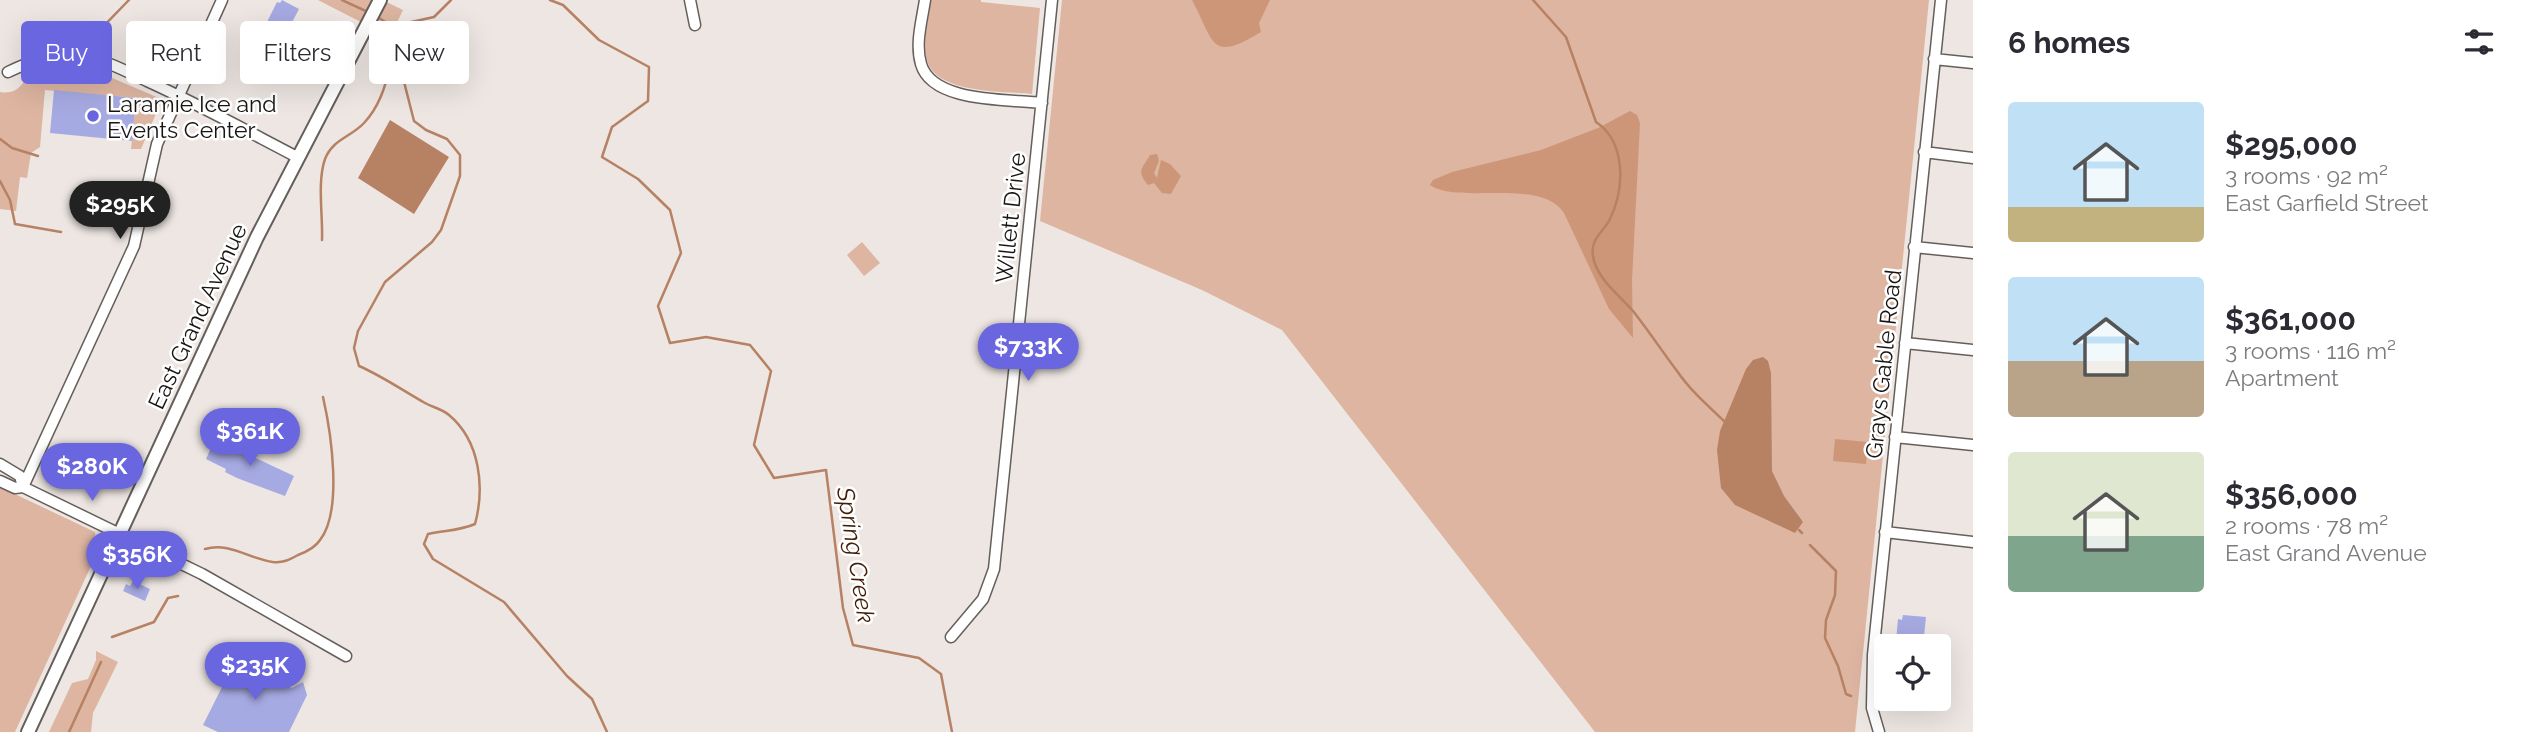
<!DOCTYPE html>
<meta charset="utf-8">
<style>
:root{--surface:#fff;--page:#f7f7f7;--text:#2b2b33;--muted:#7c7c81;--accent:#6a66e0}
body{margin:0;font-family:Raleway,sans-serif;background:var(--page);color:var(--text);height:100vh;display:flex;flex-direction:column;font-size:26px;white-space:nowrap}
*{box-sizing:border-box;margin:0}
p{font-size:23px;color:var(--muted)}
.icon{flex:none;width:38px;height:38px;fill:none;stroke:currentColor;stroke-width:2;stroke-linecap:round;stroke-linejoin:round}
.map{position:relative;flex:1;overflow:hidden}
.panel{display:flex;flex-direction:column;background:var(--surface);width:560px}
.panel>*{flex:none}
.guide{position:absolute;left:21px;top:21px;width:665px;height:63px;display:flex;gap:14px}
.controls{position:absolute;left:1874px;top:634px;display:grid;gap:14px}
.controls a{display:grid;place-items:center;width:77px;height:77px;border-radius:7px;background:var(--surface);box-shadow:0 7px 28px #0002;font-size:35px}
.price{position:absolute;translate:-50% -60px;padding:0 16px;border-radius:24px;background:var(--accent);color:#fff;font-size:23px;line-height:46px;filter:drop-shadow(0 2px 4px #0008)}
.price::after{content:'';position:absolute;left:50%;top:42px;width:21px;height:16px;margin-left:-10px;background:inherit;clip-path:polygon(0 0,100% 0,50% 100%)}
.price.selected{background:#222;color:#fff}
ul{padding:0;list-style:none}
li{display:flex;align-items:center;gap:21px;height:175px;padding:0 35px}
li span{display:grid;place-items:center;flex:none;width:196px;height:140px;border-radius:7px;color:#555}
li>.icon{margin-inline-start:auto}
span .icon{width:84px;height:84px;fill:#fffc;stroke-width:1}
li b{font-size:30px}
h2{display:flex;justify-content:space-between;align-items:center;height:84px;padding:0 35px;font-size:30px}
.pill{padding:0 24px;border-radius:7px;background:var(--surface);box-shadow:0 7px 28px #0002;font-size:24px;line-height:63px}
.pill.selected{background:var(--accent);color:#fff}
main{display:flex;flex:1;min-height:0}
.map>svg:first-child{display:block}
.green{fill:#ddb5a1}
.forest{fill:#ce9678}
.water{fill:#b78164}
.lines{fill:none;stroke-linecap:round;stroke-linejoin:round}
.stream{stroke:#b78164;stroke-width:2.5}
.building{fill:#a6aae2}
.minor-casing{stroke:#655f5b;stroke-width:13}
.major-casing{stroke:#655f5b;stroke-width:16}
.minor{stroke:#fff;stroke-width:10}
.major{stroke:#fff;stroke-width:12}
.poi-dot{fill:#6a66e0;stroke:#fff;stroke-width:2.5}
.labels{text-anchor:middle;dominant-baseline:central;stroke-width:5;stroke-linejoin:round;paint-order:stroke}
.poi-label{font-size:23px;fill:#171513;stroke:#fff;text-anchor:start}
.street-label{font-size:23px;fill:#171513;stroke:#fff}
.water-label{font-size:24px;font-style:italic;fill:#431e07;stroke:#fff}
</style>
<main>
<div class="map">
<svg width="1973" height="732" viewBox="0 0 1973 732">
<rect width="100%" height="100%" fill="#ede6e2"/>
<path class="green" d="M 318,0 L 382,0 L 403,10 L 390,37 Z
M 931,0 L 981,0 L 981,2 L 1040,8 L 1032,94 C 1004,91 937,94 927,61 C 922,43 929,18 931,0 Z
M 1062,0 L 1929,0 L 1855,732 L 1595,732 L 1282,330 L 1202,290 L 1040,221 Z
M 54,67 L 96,71 L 159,98 L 160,104 L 141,149 L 131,149 L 136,98 L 45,90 L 40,147 L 31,153 L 27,178 L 20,177 L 16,211 L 0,209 L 0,92 C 17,95 22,85 30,72 Z
M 862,242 L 880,263 L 864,276 L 847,255 Z
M 0,487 L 95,532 L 96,544 L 100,546 L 15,732 L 0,732 Z
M 96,651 L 118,662 L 93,713 L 91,732 L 49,732 L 72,683 L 88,679 L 96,660 Z"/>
<path class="forest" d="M 1192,0 L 1270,0 L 1259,23 L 1261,32 C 1210,63 1215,43 1192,0 Z
M 1630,111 L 1637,115 L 1640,123 L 1632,280 L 1633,338 L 1609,309 L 1564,213 C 1540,177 1458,205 1430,185 L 1433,180 L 1452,172 L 1541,150 L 1598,128 Z
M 1157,154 L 1159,161 L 1154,173 L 1157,178 L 1161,160 L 1170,164 L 1181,176 L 1171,194 L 1162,193 L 1154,183 L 1148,185 C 1136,171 1142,169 1150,155 Z
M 1835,439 L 1868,442 L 1866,464 L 1833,461 Z"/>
<path class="water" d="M 390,120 L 449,157 L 414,214 L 358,178 Z
M 1763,357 L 1768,361 L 1771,373 L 1772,471 L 1784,496 L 1803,522 L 1795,533 L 1735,505 L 1721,488 L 1717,450 L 1720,431 L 1746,369 L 1753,360 Z"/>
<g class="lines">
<path class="stream" d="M 342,0 L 368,12
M 550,0 L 563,5 L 599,40 L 649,67 L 648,101 L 612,127 L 602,157 L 638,179 L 670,210 L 681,253 L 658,306 L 670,343 L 706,337 L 750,345 L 771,371 L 754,445 L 774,478 L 826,470 L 843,608 L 853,645 L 919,658 L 941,674 L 952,732
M 1533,0 L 1566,37 L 1596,122 C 1626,142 1625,188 1610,219 C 1604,232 1590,238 1593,256 C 1596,278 1619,295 1633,311 C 1648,330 1662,351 1677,371 C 1690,390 1708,406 1724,421
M 377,17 L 393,26 L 434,17 L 451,0
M 93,37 L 129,0
M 393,53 L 401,70 L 414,121 L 426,130 L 447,139 L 460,155 L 460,176 L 441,230 L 432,242 L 385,282 L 358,331 L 354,348 L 359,366 C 382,376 402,390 425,403 C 432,407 442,409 449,415 C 480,441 485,487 475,524 C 459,531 445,530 428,534 L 424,544 L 433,559 L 504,602 L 567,676 L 592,699 L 607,732
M 398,64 L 416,71
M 0,139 L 12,148 L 38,156
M 0,181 L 10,200 L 15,224 L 61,232
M 322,240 C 323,215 317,182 325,159 C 333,139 351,137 364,123 C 387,99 388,66 399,38 L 393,26
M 1799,530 L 1802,533
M 1810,545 L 1836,571 L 1835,595 L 1826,620 L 1825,638 L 1838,666 L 1846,694 L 1851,696
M 205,549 C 230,542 249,559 273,562 C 283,563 289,560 298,555 C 306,552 315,548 320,540 C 343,511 331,432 323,397
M 112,637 L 154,622 L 168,598 L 178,596
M 69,732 L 101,662"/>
</g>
<path class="building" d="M 282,0 L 299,9 L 279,47 L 293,54 L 298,44 L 306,48 L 301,58 L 318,67 L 310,81 L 304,78 L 299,81 L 250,56 L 277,2 L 280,3 Z
M 54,90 L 136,98 L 132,141 L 50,133 Z
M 215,439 L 294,476 L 285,496 L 237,478 L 225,472 L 226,469 L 206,459 Z
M 133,581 L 150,589 L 145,601 L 123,591 L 126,584 L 130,586 Z
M 1903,615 L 1926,617 L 1923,646 L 1901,646 L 1901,641 L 1896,641 L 1898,619 L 1902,620 Z
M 238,655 L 275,673 L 272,678 L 292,688 L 303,682 L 307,695 L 289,732 L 218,732 L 203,725 Z"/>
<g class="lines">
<g class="minor-casing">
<path id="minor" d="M 690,0 L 695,25
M 925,0 C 922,20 915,44 921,64 C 932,103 1008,99 1042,103
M 1934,59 L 1973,63
M 8,72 C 29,62 52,53 76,55 C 101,58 124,70 147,81 C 198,104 247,131 297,157
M 1924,152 L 1973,158
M 1914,247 L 1973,253
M 1905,343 L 1973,350
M 1895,437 L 1973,445
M 0,464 L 20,476 L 23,487
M 0,481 L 15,488 L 23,487 L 202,574 L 346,656
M 23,487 L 134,246 L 157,144 L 222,0
M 1885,532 L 1973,542
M 951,637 L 983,599 L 994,569 L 1052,0
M 1879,732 L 1872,708 L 1873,655 L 1941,0"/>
</g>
<g class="major-casing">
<path id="major" d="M 28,732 L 257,237 L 380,0"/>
</g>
<use href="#minor" class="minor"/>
<use href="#major" class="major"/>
</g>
<circle class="poi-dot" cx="93" cy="116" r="7"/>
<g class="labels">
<g class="poi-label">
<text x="107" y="103">Laramie Ice and<tspan x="107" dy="26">Events Center</tspan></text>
</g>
<g class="street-label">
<text transform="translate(1010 218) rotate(-84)">Willett Drive</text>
<text transform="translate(197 316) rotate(-65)">East Grand Avenue</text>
<text transform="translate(1883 364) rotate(-84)">Grays Gable Road</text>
</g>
<g class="water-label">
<text transform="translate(856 555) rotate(81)">Spring Creek</text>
</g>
</g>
</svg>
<div class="controls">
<a><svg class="icon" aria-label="locate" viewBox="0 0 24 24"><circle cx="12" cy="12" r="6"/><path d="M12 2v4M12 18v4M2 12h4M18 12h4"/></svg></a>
</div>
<b class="price selected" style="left:120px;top:241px">$295K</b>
<b class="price" style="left:1028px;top:383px">$733K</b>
<b class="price" style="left:250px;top:468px">$361K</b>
<b class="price" style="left:92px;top:503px">$280K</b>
<b class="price" style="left:137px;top:591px">$356K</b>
<b class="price" style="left:255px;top:702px">$235K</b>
<div class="guide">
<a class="pill selected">Buy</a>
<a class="pill">Rent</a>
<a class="pill">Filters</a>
<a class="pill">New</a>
</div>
</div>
<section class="panel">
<h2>6 homes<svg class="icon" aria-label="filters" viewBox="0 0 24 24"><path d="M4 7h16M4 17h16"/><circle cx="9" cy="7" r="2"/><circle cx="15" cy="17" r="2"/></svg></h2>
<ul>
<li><span style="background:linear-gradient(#bfe0f5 75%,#c2b280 0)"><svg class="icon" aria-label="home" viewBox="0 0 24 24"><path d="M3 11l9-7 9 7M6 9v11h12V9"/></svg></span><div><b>$295,000</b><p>3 rooms · 92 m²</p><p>East Garfield Street</p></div></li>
<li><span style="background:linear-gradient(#bfe0f5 60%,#b9a48a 0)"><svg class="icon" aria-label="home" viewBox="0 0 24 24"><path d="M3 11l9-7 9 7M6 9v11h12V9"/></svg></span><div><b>$361,000</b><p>3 rooms · 116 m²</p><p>Apartment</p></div></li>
<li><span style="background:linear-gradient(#dfe7d0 60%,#7fa58c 0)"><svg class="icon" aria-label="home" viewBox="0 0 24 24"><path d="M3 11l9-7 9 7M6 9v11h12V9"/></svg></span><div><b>$356,000</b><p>2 rooms · 78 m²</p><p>East Grand Avenue</p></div></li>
</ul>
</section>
</main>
